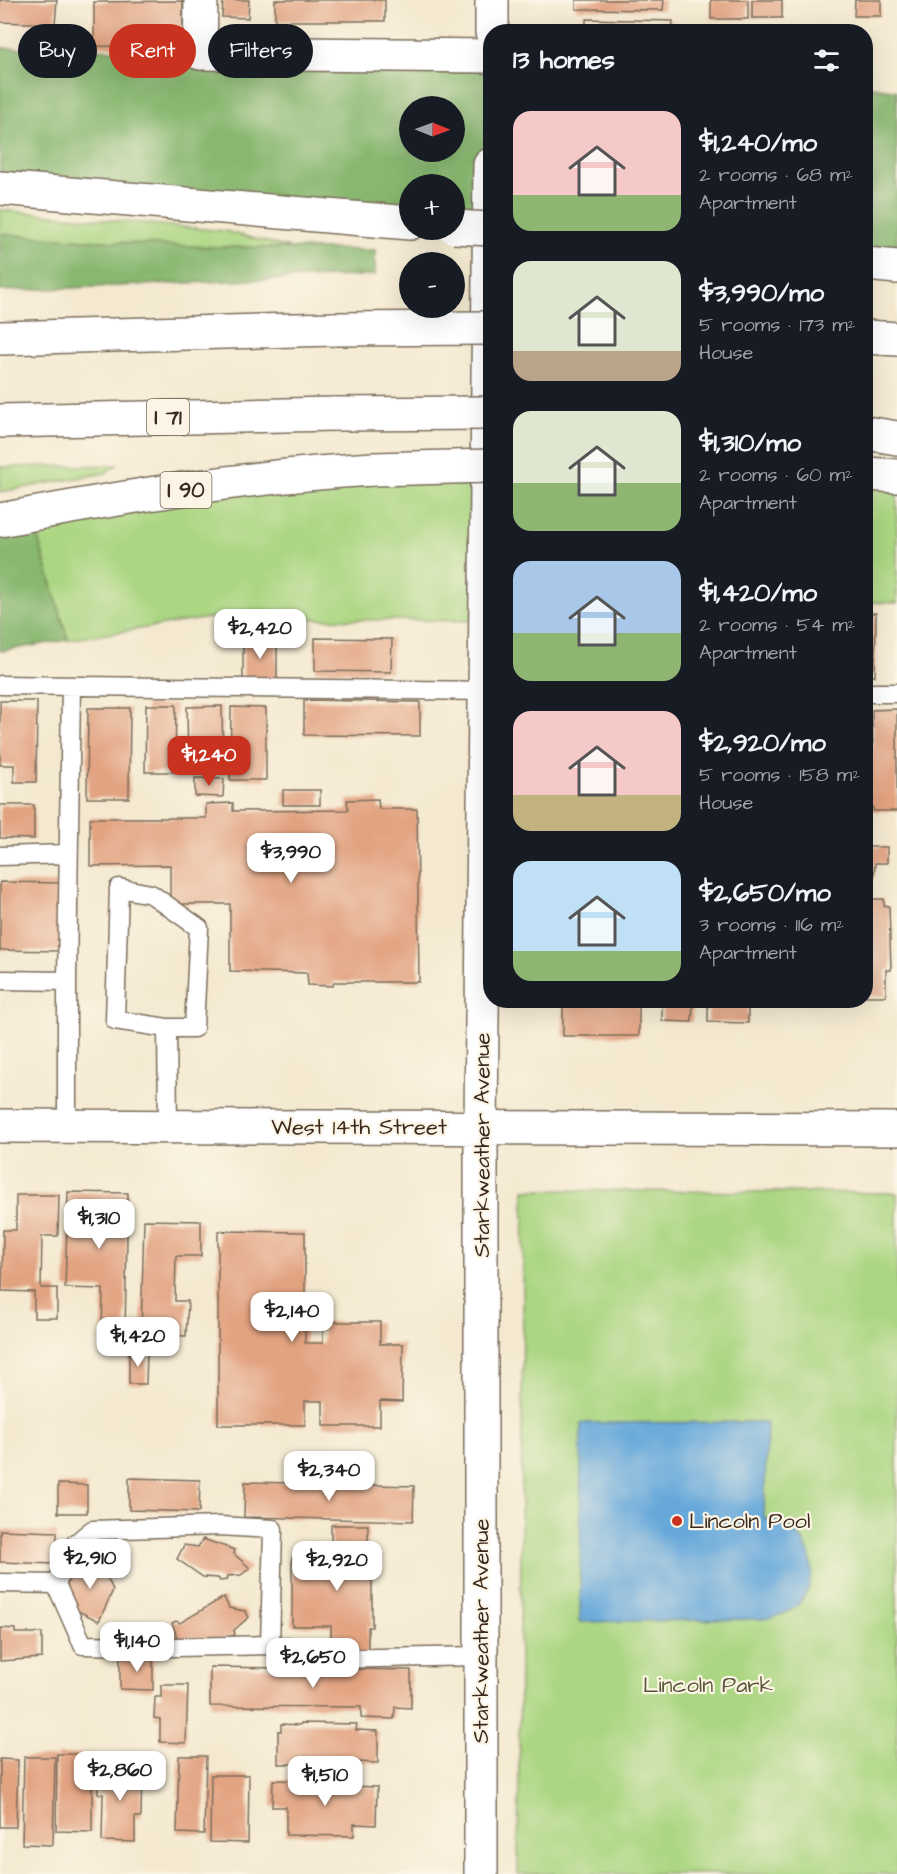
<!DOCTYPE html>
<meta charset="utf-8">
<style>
:root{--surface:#171b24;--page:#242831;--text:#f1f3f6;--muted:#9ea1a6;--accent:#c8321e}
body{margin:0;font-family:"Architects Daughter",sans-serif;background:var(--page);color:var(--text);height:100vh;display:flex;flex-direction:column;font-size:22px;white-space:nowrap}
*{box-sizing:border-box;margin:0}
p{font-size:20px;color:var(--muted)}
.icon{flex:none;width:33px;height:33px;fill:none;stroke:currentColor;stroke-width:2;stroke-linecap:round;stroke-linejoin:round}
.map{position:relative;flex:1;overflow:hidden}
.side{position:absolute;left:483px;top:24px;width:390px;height:984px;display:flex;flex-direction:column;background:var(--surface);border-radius:24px;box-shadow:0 6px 24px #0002}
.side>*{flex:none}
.banner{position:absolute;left:18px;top:24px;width:375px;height:54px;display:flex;gap:12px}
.needle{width:39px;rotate:91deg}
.fabs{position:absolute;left:399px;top:96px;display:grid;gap:12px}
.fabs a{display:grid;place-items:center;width:66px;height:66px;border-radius:50%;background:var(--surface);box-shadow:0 6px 24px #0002;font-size:30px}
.price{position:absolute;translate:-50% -51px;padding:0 14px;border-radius:12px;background:#fff;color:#222;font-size:20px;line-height:39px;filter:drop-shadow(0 2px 3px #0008)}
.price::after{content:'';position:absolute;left:50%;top:36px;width:18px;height:14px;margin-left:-9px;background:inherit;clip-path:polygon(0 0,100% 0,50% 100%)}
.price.active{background:var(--accent);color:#fff}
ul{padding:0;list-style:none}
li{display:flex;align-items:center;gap:18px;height:150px;padding:0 30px}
li span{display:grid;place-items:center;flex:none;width:168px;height:120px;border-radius:18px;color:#555}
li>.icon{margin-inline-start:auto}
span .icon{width:72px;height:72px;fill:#fffc;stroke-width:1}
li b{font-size:26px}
h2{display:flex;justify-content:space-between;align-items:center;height:72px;padding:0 30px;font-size:26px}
.tag{padding:0 21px;border-radius:27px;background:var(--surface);box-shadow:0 6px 24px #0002;font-size:21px;line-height:54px}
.tag.active{background:var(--accent);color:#fff}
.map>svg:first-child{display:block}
.green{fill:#abd682;stroke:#738050;stroke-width:1.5}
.forest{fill:#88b770;stroke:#627047;stroke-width:1.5;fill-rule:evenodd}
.water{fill:#66a8da;stroke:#50697c;stroke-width:1.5}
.building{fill:#e2a381}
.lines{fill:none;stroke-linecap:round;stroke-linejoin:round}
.service-casing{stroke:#7c6d5c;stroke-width:21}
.minor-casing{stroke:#7c6d5c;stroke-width:36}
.tertiary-casing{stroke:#7c6d5c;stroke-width:36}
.motorway-casing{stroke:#7c6d5c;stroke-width:36}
.service{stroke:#fff;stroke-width:18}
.minor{stroke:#fff;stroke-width:33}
.tertiary{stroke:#fff;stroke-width:33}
.motorway{stroke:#fff;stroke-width:33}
.motorway-bridge-casing{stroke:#7c6d5c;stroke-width:36;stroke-linecap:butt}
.motorway-bridge{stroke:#fff;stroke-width:33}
.poi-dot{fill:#c8321e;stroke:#fcf5e5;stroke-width:2}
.labels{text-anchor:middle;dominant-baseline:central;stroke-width:4.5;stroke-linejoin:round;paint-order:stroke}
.shield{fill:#fcf5e5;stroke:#75675a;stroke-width:1.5}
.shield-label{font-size:21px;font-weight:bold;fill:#3b2a1e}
.street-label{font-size:22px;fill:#3b2a1e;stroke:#fcf5e5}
.poi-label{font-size:22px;fill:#3b2a1e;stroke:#fcf5e5;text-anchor:start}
.park-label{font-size:22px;fill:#575537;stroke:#fcf5e5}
</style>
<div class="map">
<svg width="897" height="1874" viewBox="0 0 897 1874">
<rect width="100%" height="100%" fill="#fcf5e5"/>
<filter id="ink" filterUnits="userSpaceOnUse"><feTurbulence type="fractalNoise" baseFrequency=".0167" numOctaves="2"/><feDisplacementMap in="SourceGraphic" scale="12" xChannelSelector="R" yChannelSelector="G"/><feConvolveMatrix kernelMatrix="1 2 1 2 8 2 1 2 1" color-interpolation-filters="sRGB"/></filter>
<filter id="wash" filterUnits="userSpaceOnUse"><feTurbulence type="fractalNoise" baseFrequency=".008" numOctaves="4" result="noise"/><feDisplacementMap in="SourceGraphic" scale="24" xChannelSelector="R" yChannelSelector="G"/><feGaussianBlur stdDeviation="1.35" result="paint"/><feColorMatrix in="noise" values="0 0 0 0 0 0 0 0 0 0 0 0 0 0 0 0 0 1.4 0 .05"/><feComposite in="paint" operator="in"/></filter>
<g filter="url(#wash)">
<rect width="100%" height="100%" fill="#f4e9d0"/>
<path class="green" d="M 0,210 L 225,231 L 290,248 L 173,246 L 0,234 Z
M 117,465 L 105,473 L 0,492 L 0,467 Z
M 490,466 L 486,621 L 209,618 L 68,640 L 31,515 Z
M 866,474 L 897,476 L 897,603 L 866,602 Z
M 524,1190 L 897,1193 L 897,1874 L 518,1874 Z"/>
<path class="forest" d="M 0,48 L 490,56 L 490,229 L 455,227 L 454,184 L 410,184 L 409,223 L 0,188 ZM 410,106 L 454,106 L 454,152 L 410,152 Z
M 866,86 L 897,91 L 897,267 L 866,264 Z
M 0,234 L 173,246 L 375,250 L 375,275 L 0,291 Z
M 31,515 L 68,640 L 0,651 L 0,520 Z"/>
<path class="water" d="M 767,1422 L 764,1518 C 770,1520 777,1521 782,1523 C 814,1537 822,1583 796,1606 C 786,1615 774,1617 761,1619 L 580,1622 L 581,1423 Z"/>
<g id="blocks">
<path class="building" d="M 0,0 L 57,0 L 55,24 L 0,22 Z
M 223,0 L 249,0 L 248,18 L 222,17 Z
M 275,0 L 385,0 L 385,21 L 275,21 Z
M 576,0 L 664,0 L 663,10 L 576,9 Z
M 711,0 L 748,0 L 748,19 L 711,19 Z
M 752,0 L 782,0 L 782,18 L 752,18 Z
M 855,0 L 881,0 L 881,16 L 854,16 Z
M 183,1 L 183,47 L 94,46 L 94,2 Z
M 586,19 L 673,21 L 672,32 L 586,32 Z
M 694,28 L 724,29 L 724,32 L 694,32 Z
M 866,613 L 876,613 L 875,676 L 866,676 Z
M 277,637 L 277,682 L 243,683 L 243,638 Z
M 315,638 L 392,639 L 391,672 L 315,671 Z
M 304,700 L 420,702 L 420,736 L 304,735 Z
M 0,701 L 37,701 L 36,782 L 14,782 L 14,765 L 0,765 Z
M 146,705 L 176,705 L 175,772 L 145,772 Z
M 222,706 L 223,767 L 188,768 L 187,707 Z
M 231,707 L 266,708 L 266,780 L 230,780 Z
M 88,708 L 130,708 L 129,798 L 87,798 Z
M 897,709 L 897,811 L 873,811 L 873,807 L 866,807 L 866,752 L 873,752 L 872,710 Z
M 195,778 L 224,779 L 223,797 L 195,796 Z
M 283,790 L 320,790 L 320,805 L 283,805 Z
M 378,799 L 379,809 L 417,809 L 419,982 L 334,982 L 333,986 L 308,985 L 307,973 L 230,971 L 230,904 L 170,904 L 170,865 L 90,866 L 90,818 L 206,818 L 206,804 L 233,803 L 233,811 L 348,810 L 347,800 Z
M 0,805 L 34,805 L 34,839 L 0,838 Z
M 866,847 L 887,847 L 887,863 L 875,863 L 874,878 L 866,878 Z
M 0,882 L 61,883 L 60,951 L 0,950 Z
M 868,899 L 884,899 L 884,906 L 889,906 L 891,970 L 886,970 L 886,996 L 866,996 L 866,906 L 868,906 Z
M 563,1000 L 639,1000 L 639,1036 L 563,1036 Z
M 662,1000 L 693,1000 L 692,1022 L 662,1021 Z
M 708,1000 L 748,1000 L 748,1023 L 708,1022 Z
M 68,1192 L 128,1193 L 125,1330 L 102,1330 L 103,1289 L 65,1288 Z
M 16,1195 L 59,1195 L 58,1236 L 42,1236 L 41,1288 L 57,1288 L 57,1318 L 34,1318 L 34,1292 L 2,1291 L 3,1230 L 16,1230 Z
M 144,1220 L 201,1221 L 201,1256 L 176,1256 L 175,1301 L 188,1301 L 186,1336 L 141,1334 Z
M 218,1231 L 305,1232 L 305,1343 L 323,1343 L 323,1322 L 380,1322 L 380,1344 L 403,1344 L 402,1402 L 380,1401 L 380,1426 L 323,1426 L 323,1401 L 305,1401 L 305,1425 L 218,1425 Z
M 129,1353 L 147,1353 L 146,1384 L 129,1384 Z
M 129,1478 L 200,1480 L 199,1512 L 129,1510 Z
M 245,1482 L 414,1486 L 413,1521 L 244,1517 Z
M 58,1484 L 87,1485 L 87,1513 L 58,1513 Z
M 331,1525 L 368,1525 L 368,1554 L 372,1554 L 372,1627 L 368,1627 L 368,1658 L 331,1658 L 331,1626 L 292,1626 L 292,1558 L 331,1558 Z
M 0,1530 L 57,1532 L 56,1564 L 0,1562 Z
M 203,1539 L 235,1550 L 234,1554 L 250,1568 L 241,1575 L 228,1576 L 227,1580 L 220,1581 L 218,1578 L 203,1577 L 177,1559 L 184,1545 L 198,1547 Z
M 100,1562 L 113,1590 L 99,1621 L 76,1610 L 67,1592 L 67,1582 L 76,1569 Z
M 224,1597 L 229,1608 L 245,1611 L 249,1617 L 234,1630 L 235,1635 L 198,1645 L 194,1637 L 177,1638 L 172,1623 L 176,1621 L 180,1623 Z
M 0,1628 L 15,1629 L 15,1633 L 42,1633 L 42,1658 L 0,1661 Z
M 120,1657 L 153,1657 L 153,1690 L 120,1689 Z
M 210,1667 L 411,1670 L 411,1708 L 395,1707 L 394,1719 L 361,1718 L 361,1707 L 210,1706 Z
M 161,1685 L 188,1685 L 186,1743 L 160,1742 L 160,1719 L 154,1718 L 155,1697 L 161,1697 Z
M 301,1723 L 357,1724 L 356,1730 L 378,1731 L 378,1763 L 356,1762 L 356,1769 L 300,1768 L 300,1764 L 278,1764 L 278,1731 L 281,1731 L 281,1724 L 300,1725 Z
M 57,1754 L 92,1754 L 92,1832 L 56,1831 Z
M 179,1756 L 206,1756 L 204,1834 L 177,1833 Z
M 24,1757 L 55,1757 L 53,1845 L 22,1844 Z
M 0,1759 L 18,1760 L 16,1827 L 0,1827 Z
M 98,1768 L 142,1768 L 141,1817 L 135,1817 L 135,1842 L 102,1841 L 103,1794 L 98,1794 Z
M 211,1775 L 249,1775 L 248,1843 L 210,1842 Z
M 273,1780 L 310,1781 L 309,1785 L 328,1786 L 329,1781 L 350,1781 L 350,1786 L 377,1787 L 376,1825 L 354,1824 L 354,1836 L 286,1835 L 286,1807 L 272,1807 Z"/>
</g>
</g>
<g filter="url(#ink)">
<use href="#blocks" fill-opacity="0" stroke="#7c6d5c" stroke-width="1.5"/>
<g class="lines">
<g class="service-casing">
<path id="service" d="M 0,685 L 490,691
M 866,693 L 897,693
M 0,856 L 68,854
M 0,980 L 67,981 L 67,1127
M 67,981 L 71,686
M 167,1028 L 115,1020 L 119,888 L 151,894 L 199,928 L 194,1028 L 167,1028 L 168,1127
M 0,1583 L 56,1584
M 270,1645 L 273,1529 L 219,1526 L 92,1530 L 75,1544 L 56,1584 L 83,1645 L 177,1647 L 270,1645 L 296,1648 L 326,1659 L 481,1656"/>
</g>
<g class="minor-casing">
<path id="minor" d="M 201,0 L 200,53 L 490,56"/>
</g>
<g class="tertiary-casing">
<path id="tertiary" d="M 492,32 L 492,0
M 0,1126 L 897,1129
M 481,1874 L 481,1128 L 490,165"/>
</g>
<g class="motorway-casing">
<path id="motorway" d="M 0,188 L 410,223
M 866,264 L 897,267
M 866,337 L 897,339
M 0,338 L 335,329
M 0,421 L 335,414
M 866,433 L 897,438
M 866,474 L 897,476
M 0,520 C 123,497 248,476 373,469"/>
</g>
<use href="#service" class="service"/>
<use href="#minor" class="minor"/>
<use href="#tertiary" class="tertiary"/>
<use href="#motorway" class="motorway"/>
<g class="motorway-bridge-casing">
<path id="motorway-bridge" d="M 454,227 L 490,229
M 335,329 L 490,328
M 335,414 L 490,413
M 373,469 L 490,466"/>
</g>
<use href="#motorway-bridge" class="motorway-bridge"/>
</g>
</g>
<circle class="poi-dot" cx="677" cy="1521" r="6"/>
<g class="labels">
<g class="shield">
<rect x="147" y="399" width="42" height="36" rx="4.5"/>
<rect x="160.5" y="472" width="51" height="36" rx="4.5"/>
</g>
<g class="shield-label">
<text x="168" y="417">I 71</text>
<text x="186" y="490">I 90</text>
</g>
<g class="street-label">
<text x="359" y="1127">West 14th Street</text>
<text transform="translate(482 1145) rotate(-90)">Starkweather Avenue</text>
<text transform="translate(481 1631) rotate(-90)">Starkweather Avenue</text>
</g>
<g class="poi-label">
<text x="689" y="1521">Lincoln Pool</text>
</g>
<g class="park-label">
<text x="708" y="1685">Lincoln Park</text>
</g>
</g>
</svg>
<div class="fabs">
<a><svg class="needle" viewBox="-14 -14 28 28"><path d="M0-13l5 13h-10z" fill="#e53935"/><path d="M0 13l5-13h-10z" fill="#9ea1a6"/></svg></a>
<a>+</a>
<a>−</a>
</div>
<b class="price" style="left:260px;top:660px">$2,420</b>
<b class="price active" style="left:209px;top:787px">$1,240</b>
<b class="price" style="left:291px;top:884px">$3,990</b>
<b class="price" style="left:99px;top:1250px">$1,310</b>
<b class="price" style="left:292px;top:1343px">$2,140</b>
<b class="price" style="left:138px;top:1368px">$1,420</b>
<b class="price" style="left:329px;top:1502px">$2,340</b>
<b class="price" style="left:90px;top:1590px">$2,910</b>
<b class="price" style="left:337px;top:1592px">$2,920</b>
<b class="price" style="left:137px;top:1673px">$1,140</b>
<b class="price" style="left:313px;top:1689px">$2,650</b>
<b class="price" style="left:120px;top:1802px">$2,860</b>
<b class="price" style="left:325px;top:1807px">$1,510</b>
<div class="banner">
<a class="tag">Buy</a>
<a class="tag active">Rent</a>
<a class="tag">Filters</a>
</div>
<section class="side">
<h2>13 homes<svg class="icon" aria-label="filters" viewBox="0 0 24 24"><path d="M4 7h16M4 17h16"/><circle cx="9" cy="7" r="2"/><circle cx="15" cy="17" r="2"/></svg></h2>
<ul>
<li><span style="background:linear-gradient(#f6c9c9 70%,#8fb573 0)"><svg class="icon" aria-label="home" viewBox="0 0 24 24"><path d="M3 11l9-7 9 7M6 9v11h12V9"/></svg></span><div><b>$1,240/mo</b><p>2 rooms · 68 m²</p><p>Apartment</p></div></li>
<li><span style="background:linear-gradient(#dfe7d0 75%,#b9a48a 0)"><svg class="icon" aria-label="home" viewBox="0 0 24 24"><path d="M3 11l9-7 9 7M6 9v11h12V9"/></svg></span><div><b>$3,990/mo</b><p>5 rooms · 173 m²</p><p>House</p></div></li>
<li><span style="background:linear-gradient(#dfe7d0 60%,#8fb573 0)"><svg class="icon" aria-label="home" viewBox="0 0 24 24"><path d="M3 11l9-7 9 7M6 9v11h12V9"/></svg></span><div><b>$1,310/mo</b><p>2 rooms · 60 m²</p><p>Apartment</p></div></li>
<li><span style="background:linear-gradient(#a9c7e8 60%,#8fb573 0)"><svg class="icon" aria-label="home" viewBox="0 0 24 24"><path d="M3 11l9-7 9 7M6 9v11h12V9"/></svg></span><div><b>$1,420/mo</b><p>2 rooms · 54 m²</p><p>Apartment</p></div></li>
<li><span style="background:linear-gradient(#f6c9c9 70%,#c2b280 0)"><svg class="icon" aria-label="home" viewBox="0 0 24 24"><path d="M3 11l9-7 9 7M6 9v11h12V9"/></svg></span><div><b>$2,920/mo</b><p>5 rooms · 158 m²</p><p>House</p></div></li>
<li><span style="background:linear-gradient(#bfe0f5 75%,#8fb573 0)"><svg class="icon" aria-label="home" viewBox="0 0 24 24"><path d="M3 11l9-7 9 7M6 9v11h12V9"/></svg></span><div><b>$2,650/mo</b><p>3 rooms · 116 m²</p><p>Apartment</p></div></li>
</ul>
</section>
</div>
